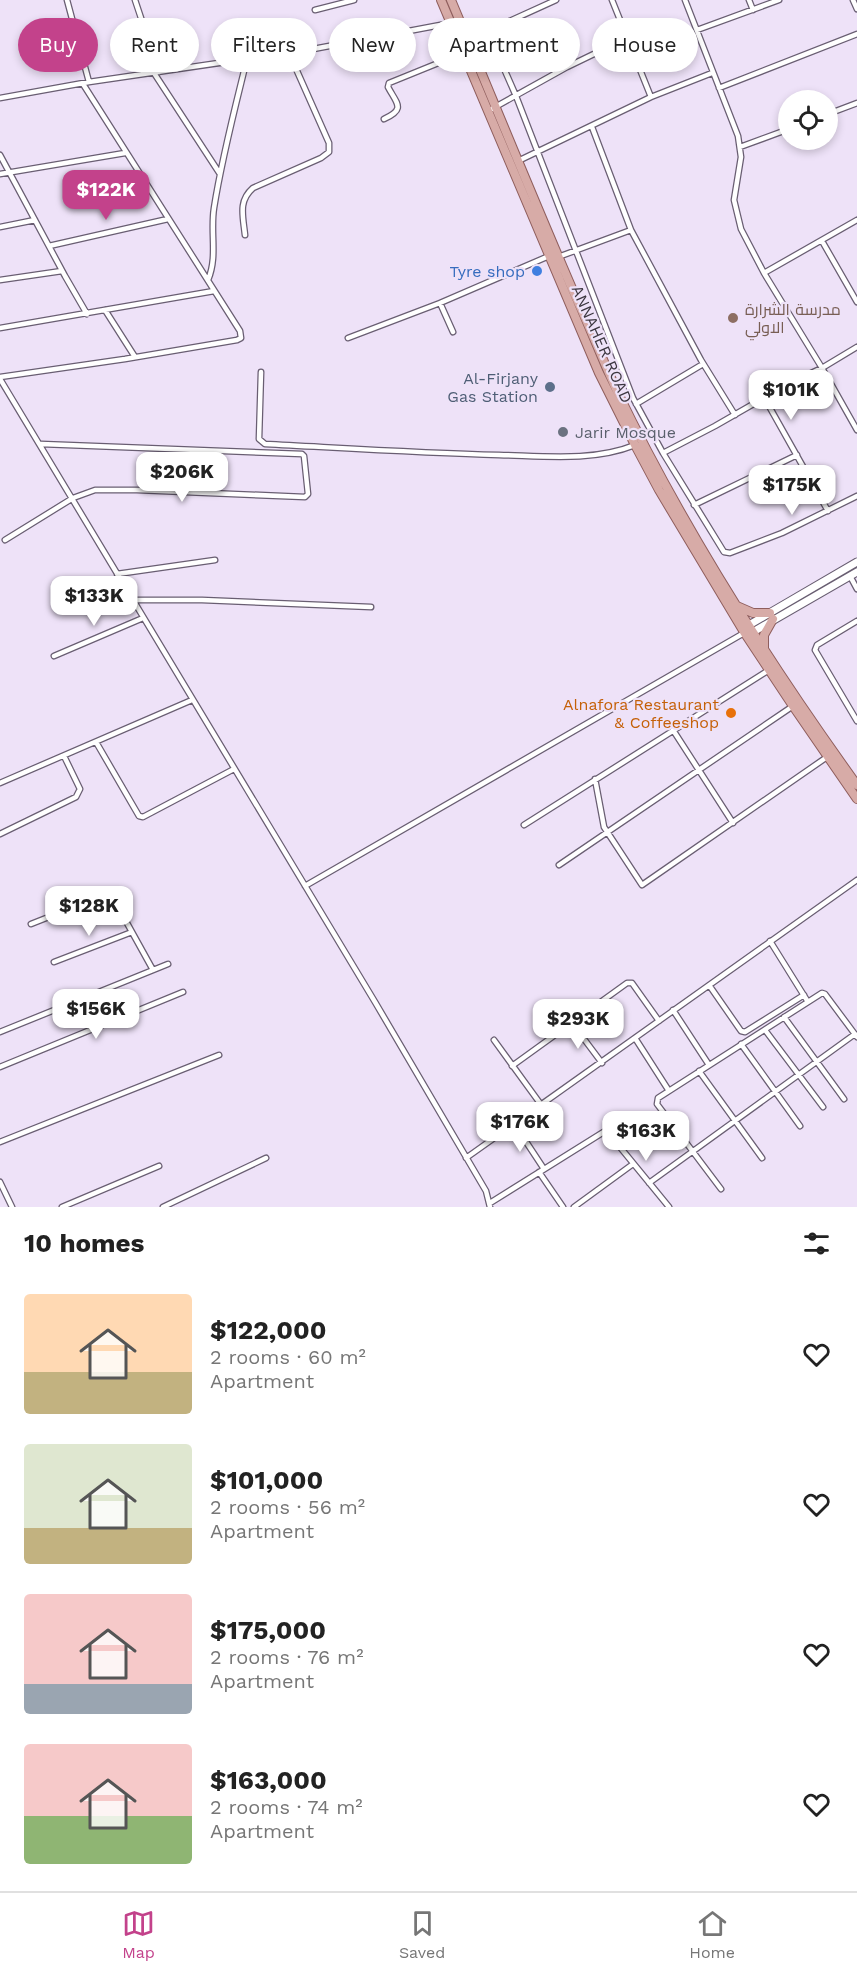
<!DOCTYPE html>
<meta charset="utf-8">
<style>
:root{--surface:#fff;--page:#f6f6f6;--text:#222;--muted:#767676;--line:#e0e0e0;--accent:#c3428b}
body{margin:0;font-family:"Work Sans",Cairo,sans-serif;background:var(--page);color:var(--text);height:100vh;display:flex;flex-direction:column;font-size:22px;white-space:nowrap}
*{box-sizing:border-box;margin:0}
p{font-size:20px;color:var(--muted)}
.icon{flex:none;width:33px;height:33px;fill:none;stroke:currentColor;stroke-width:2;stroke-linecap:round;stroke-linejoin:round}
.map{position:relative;height:1207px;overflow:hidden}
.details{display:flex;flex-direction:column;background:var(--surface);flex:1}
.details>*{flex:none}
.hud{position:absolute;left:18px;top:18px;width:822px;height:54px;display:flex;gap:12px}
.tools{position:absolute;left:778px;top:90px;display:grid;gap:12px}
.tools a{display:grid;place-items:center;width:60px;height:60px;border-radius:50%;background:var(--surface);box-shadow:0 3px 9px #0003;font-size:30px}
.price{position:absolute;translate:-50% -51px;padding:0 14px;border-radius:12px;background:#fff;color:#222;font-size:20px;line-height:39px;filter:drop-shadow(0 2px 3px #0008)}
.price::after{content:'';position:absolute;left:50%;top:36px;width:18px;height:14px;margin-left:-9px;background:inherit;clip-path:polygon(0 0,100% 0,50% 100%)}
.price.on{background:var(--accent);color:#fff}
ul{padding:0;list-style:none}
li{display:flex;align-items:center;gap:18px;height:150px;padding:0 24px}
li span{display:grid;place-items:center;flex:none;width:168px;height:120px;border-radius:6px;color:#555}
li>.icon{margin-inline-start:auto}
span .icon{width:72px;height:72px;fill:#fffc;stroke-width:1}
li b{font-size:26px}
h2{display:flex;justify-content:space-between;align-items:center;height:72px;padding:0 24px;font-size:26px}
.tag{padding:0 21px;border-radius:27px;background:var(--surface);box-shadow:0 3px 9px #0003;font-size:21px;line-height:54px}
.tag.on{background:var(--accent);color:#fff}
.tab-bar{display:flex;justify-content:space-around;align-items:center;height:84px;border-top:2px solid var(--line);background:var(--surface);font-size:16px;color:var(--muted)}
.tab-bar a{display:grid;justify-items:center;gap:3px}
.tab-bar .on{color:var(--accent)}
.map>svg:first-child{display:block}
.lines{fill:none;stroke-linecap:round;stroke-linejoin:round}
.street-casing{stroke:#695e72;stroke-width:7}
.secondary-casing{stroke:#695e72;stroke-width:9}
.primary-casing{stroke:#8f5e5d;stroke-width:10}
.street{stroke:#fff;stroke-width:4.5}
.secondary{stroke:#fff;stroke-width:7}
.primary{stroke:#d7aba7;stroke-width:8}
.shop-dot{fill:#3f7fe0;stroke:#eee2f8;stroke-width:2}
.education-dot{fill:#8d6e63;stroke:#eee2f8;stroke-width:2}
.service-dot{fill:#5c6f8a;stroke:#eee2f8;stroke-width:2}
.worship-dot{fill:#6b7280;stroke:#eee2f8;stroke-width:2}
.food-dot{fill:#e8710a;stroke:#eee2f8;stroke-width:2}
.labels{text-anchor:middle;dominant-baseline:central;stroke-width:4.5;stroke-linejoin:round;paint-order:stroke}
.shop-label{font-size:16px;fill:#366cbe;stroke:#eee2f8;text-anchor:end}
.education-label{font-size:16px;fill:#785e54;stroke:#eee2f8;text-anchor:start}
.street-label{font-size:16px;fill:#3c3740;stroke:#eee2f8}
.service-label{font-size:16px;fill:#4e5e75;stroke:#eee2f8;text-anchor:end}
.worship-label{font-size:16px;fill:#5b616d;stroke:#eee2f8;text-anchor:start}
.food-label{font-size:16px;fill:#c56008;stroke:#eee2f8;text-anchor:end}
</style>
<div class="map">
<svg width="857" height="1207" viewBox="0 0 857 1207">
<rect width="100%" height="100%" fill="#eee2f8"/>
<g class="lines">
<g class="street-casing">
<path id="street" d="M 67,0 L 89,82
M 135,0 L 159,72
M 612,0 L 651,97
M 685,0 L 738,136 L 741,157 L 734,200 L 741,229 L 764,273 L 822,368 L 857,430
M 749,0 L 753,10
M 853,0 L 857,9
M 315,10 L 354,0
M 697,30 L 779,0
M 488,32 L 516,96 L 633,398 L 663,453 L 724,552 L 730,553 L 782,533 L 857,496
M 468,40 L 556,0
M 154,73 L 220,174
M 719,88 L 857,34
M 0,98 L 89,82 L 308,50 L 451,23
M 488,111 L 567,67 L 627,38
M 828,114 L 857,103
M 384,119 C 406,109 397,104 388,87 L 389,83 L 463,53
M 592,127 L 631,230 L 701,360 L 735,415
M 740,147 L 789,129
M 0,155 L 65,276 L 87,314
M 518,161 L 651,97 L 712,73
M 0,174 L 125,153
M 0,227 L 35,220
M 245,235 C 243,216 238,201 253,188 L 321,158 L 329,152 L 329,143 L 289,53
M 822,241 L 857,302
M 49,246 L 168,219
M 558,257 L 631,230
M 764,273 L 857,220
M 0,280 L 62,271
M 208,280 C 218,256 210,233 214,208 C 222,157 235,108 247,59
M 440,303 L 453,332
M 105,310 L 135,357
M 0,328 L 214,291
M 348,338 L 440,303 L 549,256
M 261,372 L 259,439 L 265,444 C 343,448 421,453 499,455 C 543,456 593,462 635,445
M 0,377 L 125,359 L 237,340 L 241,338 L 240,331 L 83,84
M 0,379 L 375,1002 L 486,1191 L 490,1207
M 765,399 L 828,511
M 636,404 L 703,364
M 663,453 L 715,426 L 790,383 L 822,368 L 857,347
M 194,492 L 195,451
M 694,505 L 797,455
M 5,540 L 73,498 L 95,490 L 137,490 L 305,497 L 308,494 L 304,456 L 302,454 L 41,444
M 117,574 L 215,560
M 850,576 L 857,589
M 133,600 L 202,600 L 371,607
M 857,621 L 817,645 L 815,650 L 857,721
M 54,656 L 143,618
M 673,730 L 733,823
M 96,742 L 139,816 L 143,817 L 234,769
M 595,779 L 604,827 L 642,885 L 827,757
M 0,783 L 192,700
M 524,825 L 769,670
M 0,834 L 76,797 L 80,789 L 64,756
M 559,865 L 793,706
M 305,886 L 744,633
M 31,924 L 107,894 L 112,896 L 153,970
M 770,941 L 808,1002
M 54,962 L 132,932
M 709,985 L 741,1031 L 745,1032 L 804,995
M 673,1010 L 709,1065
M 784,1017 L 844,1099
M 572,1023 L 602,1063
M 765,1030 L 823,1107
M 0,1032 L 168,964
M 635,1038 L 669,1091
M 494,1040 L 542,1106
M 741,1044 L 800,1126
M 512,1066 L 627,983 L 632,983 L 659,1021
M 0,1067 L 183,992
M 699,1071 L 762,1158
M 515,1125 L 544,1169
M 606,1130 L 669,1207
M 0,1142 L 219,1055
M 466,1158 L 857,880
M 539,1172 L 563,1207
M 0,1182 L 12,1207
M 649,1183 L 855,1034
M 721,1189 L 657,1104 L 658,1098 L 822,993 L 825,994 L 857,1037
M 490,1203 L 626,1118
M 62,1207 L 159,1166
M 163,1207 L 266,1158
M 574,1207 L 633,1164"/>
</g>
<g class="secondary-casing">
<path id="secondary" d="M 749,625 L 857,562
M 753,632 L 857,572"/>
</g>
<g class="primary-casing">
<path id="primary" d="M 441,0 L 599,373 L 635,445 L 659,490 L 744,632 L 793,706 L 857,799
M 451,0 C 493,100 534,201 577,300 C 591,330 603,361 617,391 C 684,530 767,660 857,785
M 737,606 L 753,613 L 770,613
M 764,648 L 764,635 L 773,619"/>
</g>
<use href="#street" class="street"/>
<use href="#secondary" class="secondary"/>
<use href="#primary" class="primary"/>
</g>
<circle class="shop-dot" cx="537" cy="271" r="6"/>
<circle class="education-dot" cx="733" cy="318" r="6"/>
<circle class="service-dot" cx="550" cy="387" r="6"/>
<circle class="worship-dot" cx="563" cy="432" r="6"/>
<circle class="food-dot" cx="731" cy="713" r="6"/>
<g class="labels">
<g class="shop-label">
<text x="525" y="271">Tyre shop</text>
</g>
<g class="education-label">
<text x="745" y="309">مدرسة الشرارة<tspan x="745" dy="18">الاولي</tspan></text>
</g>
<g class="street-label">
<text transform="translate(602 344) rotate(66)">ANNAHER ROAD</text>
</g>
<g class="service-label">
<text x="538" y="378">Al-Firjany<tspan x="538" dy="18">Gas Station</tspan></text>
</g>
<g class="worship-label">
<text x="575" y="432">Jarir Mosque</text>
</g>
<g class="food-label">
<text x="719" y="704">Alnafora Restaurant<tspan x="719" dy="18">&amp; Coffeeshop</tspan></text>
</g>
</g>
</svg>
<div class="tools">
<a><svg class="icon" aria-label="locate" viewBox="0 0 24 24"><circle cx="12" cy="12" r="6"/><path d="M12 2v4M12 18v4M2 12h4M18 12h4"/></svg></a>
</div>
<b class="price on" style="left:106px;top:221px">$122K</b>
<b class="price" style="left:791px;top:421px">$101K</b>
<b class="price" style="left:182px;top:503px">$206K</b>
<b class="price" style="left:792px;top:516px">$175K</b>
<b class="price" style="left:94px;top:627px">$133K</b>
<b class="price" style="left:89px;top:937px">$128K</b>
<b class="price" style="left:96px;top:1040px">$156K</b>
<b class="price" style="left:578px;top:1050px">$293K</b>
<b class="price" style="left:520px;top:1153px">$176K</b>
<b class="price" style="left:646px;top:1162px">$163K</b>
<div class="hud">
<a class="tag on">Buy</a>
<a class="tag">Rent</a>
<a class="tag">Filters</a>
<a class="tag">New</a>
<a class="tag">Apartment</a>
<a class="tag">House</a>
</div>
</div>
<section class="details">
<h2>10 homes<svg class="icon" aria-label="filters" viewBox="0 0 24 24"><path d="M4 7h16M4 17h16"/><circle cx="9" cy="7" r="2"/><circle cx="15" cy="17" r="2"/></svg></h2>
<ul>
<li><span style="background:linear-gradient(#ffd9b3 65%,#c2b280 0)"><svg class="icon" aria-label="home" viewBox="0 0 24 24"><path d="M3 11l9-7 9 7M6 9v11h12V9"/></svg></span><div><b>$122,000</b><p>2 rooms · 60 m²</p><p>Apartment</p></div><svg class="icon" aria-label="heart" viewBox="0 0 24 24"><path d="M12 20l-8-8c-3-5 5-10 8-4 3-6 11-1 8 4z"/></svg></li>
<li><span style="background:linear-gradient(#dfe7d0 70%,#c2b280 0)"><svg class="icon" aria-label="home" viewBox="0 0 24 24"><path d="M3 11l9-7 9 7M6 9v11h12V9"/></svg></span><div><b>$101,000</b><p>2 rooms · 56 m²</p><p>Apartment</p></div><svg class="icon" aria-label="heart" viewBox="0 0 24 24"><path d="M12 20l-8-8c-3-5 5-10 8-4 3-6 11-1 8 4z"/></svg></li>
<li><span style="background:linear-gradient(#f6c9c9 75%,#9aa5b1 0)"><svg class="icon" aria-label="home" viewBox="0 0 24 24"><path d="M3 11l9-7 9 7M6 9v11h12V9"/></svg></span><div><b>$175,000</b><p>2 rooms · 76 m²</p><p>Apartment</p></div><svg class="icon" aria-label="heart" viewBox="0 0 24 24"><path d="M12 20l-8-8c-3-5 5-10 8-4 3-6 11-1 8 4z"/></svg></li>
<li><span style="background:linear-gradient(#f6c9c9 60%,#8fb573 0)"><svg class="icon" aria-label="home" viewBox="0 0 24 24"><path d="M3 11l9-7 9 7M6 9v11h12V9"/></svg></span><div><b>$163,000</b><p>2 rooms · 74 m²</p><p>Apartment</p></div><svg class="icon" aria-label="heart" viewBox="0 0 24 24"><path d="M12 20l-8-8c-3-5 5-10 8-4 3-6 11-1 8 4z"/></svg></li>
</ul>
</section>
<nav class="tab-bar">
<a class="on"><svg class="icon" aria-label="map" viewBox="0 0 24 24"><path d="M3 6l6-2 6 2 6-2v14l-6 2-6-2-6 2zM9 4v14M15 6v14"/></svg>Map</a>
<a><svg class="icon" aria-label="saved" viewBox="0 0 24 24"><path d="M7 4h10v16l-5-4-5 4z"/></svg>Saved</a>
<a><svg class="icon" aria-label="home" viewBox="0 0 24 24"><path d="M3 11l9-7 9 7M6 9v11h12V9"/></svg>Home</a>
</nav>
